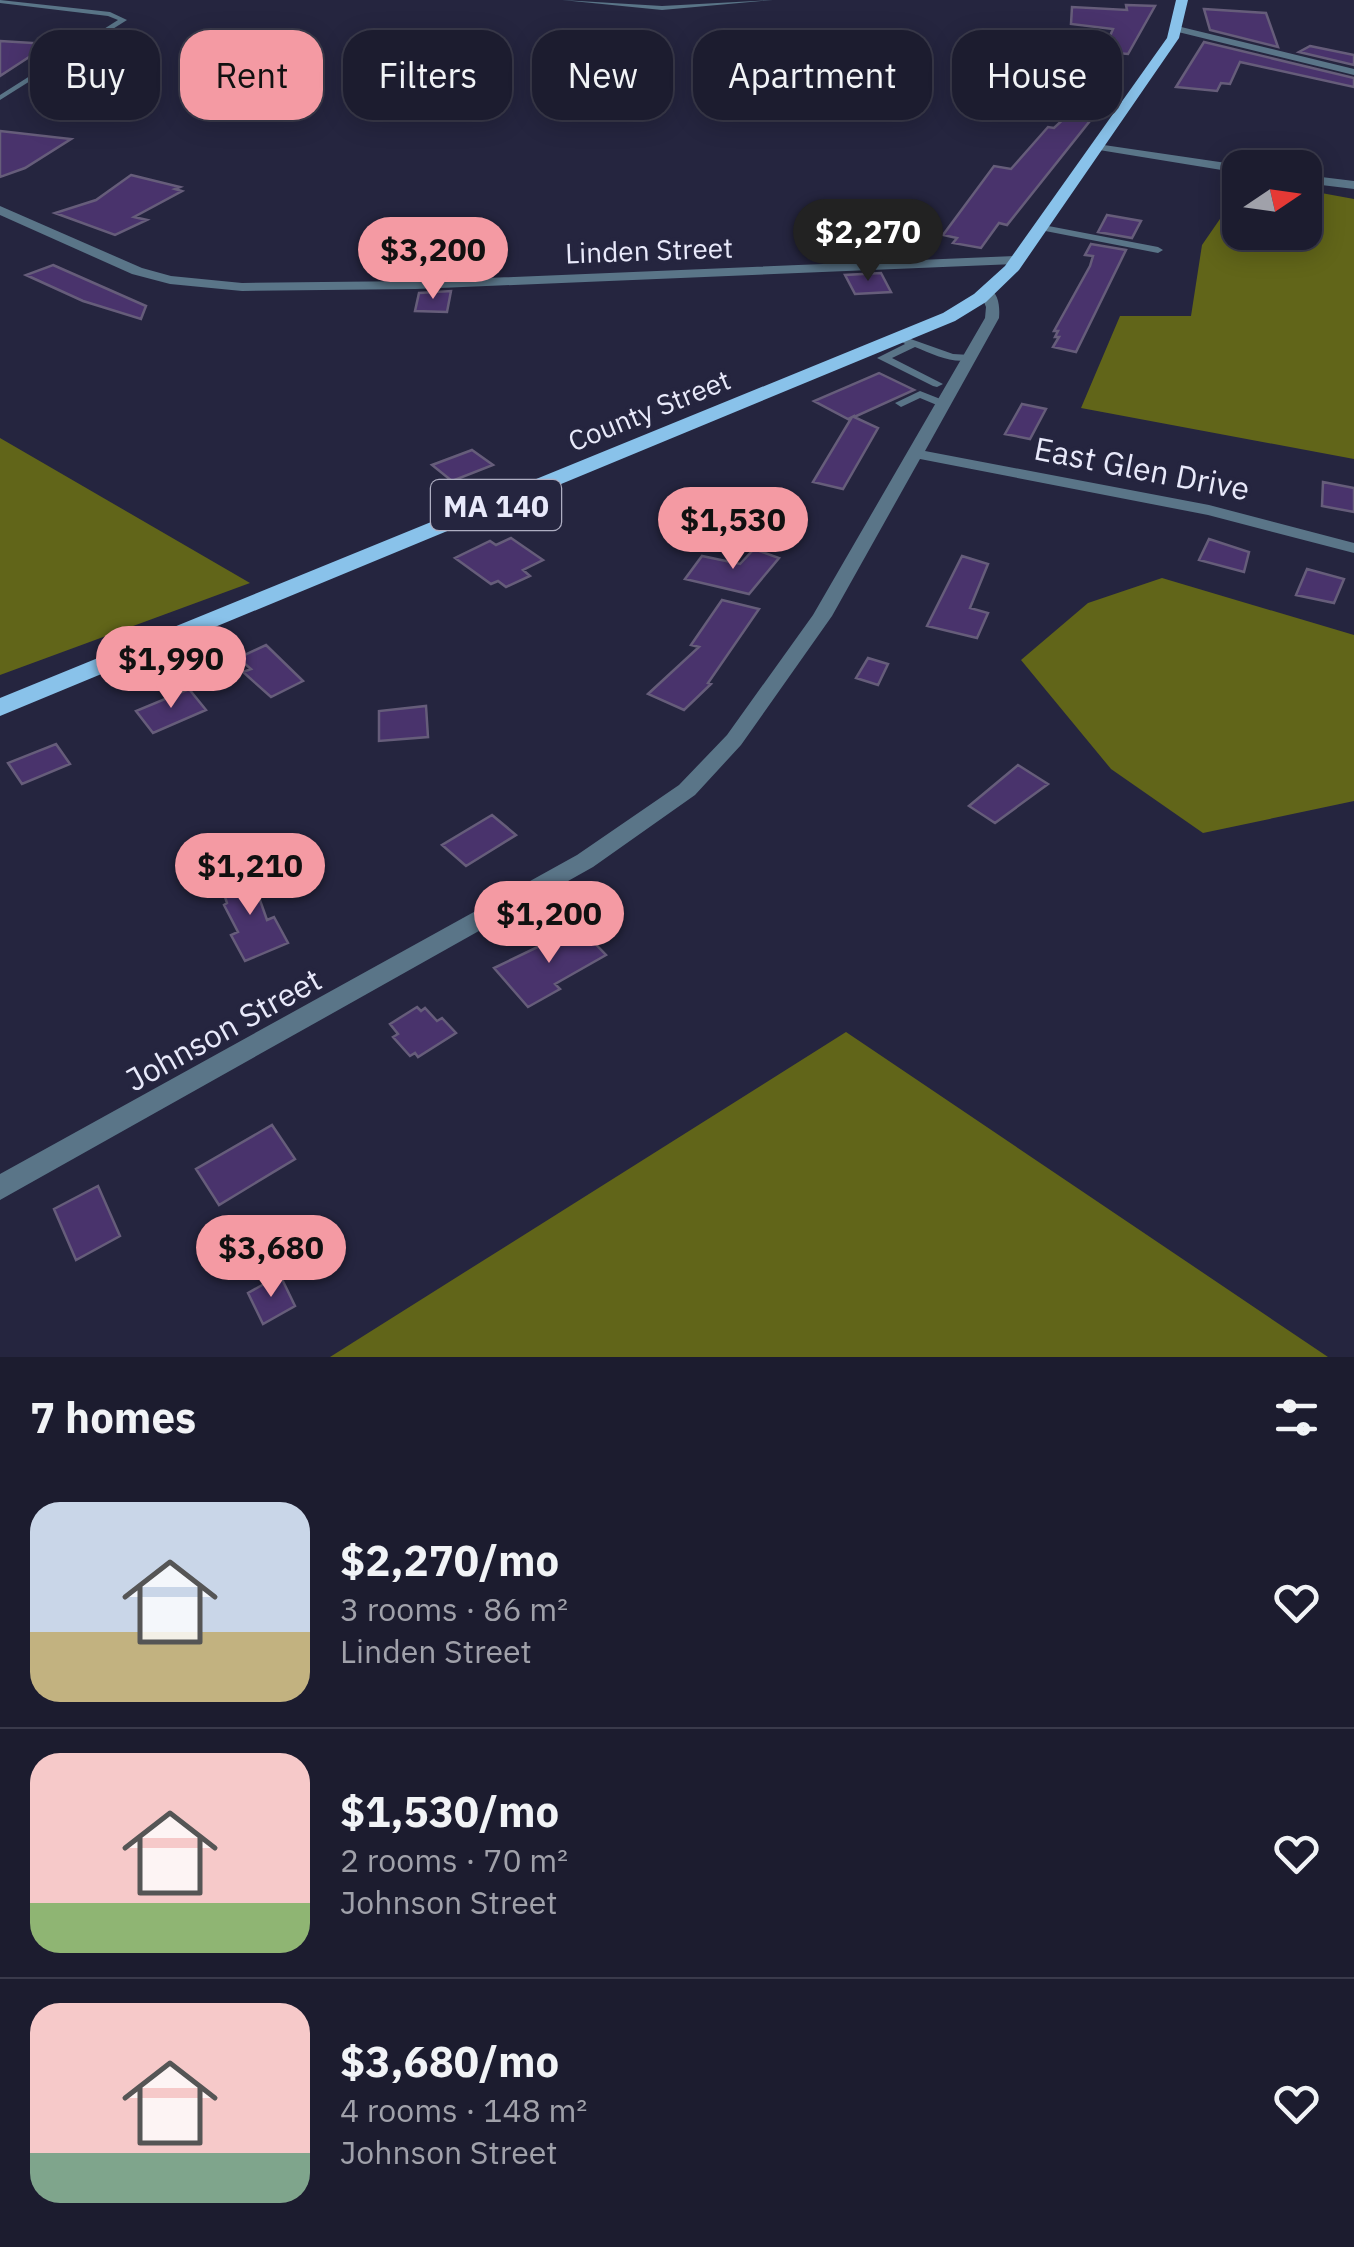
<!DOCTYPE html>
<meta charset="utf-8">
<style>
:root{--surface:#1c1c2f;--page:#29293b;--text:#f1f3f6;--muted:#a0a1aa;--line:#3a3a4b;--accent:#f49aa3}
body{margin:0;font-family:"IBM Plex Sans",sans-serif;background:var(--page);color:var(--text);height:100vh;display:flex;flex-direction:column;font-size:38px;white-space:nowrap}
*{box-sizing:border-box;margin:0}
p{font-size:32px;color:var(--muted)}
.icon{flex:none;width:55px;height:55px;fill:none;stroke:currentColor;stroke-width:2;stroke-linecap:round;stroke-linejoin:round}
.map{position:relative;height:1357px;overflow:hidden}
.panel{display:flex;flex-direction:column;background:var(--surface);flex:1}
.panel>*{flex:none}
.hud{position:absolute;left:30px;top:30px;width:1295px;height:90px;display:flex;gap:20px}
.needle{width:65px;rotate:77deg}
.controls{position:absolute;left:1222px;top:150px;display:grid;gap:20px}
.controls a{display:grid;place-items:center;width:100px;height:100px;border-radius:20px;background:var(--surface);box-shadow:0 5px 25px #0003,0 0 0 2px var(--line);font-size:50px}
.price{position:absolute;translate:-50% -85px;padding:0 22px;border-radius:35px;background:var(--accent);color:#111;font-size:32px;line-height:65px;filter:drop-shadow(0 2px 5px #0008)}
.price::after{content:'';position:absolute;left:50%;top:60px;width:30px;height:22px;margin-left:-15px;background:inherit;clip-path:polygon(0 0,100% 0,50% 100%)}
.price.active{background:#222;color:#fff}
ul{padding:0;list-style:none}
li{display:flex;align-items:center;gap:30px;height:250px;padding:0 30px}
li+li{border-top:2px solid var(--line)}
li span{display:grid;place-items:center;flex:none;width:280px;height:200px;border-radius:30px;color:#555}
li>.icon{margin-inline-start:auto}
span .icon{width:120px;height:120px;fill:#fffc;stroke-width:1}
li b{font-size:42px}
h2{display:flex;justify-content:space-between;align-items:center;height:120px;padding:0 30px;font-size:42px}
.pill{padding:0 35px;border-radius:30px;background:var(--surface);box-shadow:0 5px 25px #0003,0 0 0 2px var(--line);font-size:35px;line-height:90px}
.pill.active{background:var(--accent);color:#111}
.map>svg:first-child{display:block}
.forest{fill:#616519}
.building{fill:#49336c;stroke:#665d7a;stroke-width:2.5}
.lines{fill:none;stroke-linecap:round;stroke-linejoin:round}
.service{fill:#5a7588;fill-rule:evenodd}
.minor{fill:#5a7588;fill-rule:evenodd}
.tertiary{fill:#5a7588;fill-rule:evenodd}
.primary{fill:#89c2ea;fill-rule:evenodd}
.labels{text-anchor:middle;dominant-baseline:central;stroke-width:8;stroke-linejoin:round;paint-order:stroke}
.far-street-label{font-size:28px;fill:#e8e9fa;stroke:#25253f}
.shield{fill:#25253f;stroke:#aeaec2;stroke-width:2.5}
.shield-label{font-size:30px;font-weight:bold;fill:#e8e9fa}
.street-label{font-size:32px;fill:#e8e9fa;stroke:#25253f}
</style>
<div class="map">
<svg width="1354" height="1357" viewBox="0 0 1354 1357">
<rect width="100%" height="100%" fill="#25253f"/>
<path class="forest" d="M 1240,190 L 1240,232 L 1305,232 L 1305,190 L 1354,199 L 1354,459 L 1081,408 L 1120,316 L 1191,316 L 1202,245 Z
M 0,438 L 250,583 L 0,675 Z
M 1162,578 L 1354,635 L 1354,801 L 1203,833 L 1111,769 L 1021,660 L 1088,603 Z
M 846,1032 L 1328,1357 L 330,1357 Z"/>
<path class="building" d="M 1126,5 L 1155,6 L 1128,54 L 1103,52 L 1113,29 L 1071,24 L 1072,7 L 1127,10 Z
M 1204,9 L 1266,13 L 1278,47 L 1210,30 Z
M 0,41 L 49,44 L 0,76 Z
M 1204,42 L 1354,78 L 1354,87 L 1240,62 L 1230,84 L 1221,83 L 1217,91 L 1176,87 Z
M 1310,46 L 1354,55 L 1354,65 L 1299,52 Z
M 1070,113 L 1093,117 L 1007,225 L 999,223 L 981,248 L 953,243 L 957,238 L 943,235 L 994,166 L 1011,169 L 1048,127 L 1054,128 Z
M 0,131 L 71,139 L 25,168 L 0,177 Z
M 131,175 L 180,187 L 175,189 L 182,191 L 134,217 L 147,220 L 115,235 L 55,213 L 96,200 Z
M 1107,215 L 1141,221 L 1132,238 L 1098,232 Z
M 857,228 L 873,258 L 838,260 L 823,229 Z
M 1091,244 L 1126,250 L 1076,352 L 1053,347 L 1059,337 L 1055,337 L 1058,331 L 1054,331 L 1090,266 L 1093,256 L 1085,255 Z
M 427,259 L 457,259 L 454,276 L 423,277 Z
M 53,265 L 146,306 L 141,319 L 83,301 L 26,275 Z
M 881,273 L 891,292 L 855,294 L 845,275 Z
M 451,291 L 447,312 L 415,311 L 419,293 Z
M 879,373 L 914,390 L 854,417 L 878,428 L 843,489 L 813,482 L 852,417 L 848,419 L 814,401 Z
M 1022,404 L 1046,409 L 1030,439 L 1005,434 Z
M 472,450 L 493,465 L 452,481 L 432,465 Z
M 1323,482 L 1354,488 L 1354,512 L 1322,506 Z
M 511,538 L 543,560 L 523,570 L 530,576 L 506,587 L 498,581 L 491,584 L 455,558 L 490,541 L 496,545 Z
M 1209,539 L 1249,552 L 1244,572 L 1199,560 Z
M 754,549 L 779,558 L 749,594 L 685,579 L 702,556 L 740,564 Z
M 962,556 L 988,564 L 970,608 L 988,613 L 977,638 L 927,626 Z
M 1307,569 L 1344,579 L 1334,603 L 1296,595 Z
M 722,600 L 759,609 L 708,683 L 711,684 L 684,710 L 648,694 L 699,647 L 691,645 Z
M 266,645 L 303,681 L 271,697 L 243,672 L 251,669 L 238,658 Z
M 868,658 L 888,664 L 878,685 L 856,678 Z
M 189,689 L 206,710 L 153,733 L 136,711 Z
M 426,706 L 428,737 L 379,741 L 379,711 Z
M 56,744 L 70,764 L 22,784 L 8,763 Z
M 1018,765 L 1048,784 L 995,823 L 969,806 Z
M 492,815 L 516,835 L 466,866 L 442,845 Z
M 250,872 L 267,920 L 274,917 L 288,943 L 245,961 L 231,935 L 238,932 L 224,905 L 227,903 L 220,881 Z
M 579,927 L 606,955 L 555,984 L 560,989 L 528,1007 L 494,968 Z
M 417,1007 L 421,1011 L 425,1008 L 437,1021 L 442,1018 L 456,1033 L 418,1057 L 415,1053 L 410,1056 L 393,1037 L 398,1034 L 390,1024 Z
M 272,1125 L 295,1159 L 219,1205 L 196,1169 Z
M 98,1186 L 120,1236 L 76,1260 L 54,1209 Z
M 280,1275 L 295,1306 L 263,1324 L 248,1293 Z"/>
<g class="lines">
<path class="service" d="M 0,0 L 110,12 L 127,20 L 0,100 L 0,95 L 118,20 L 108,16 L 0,3 Z
M 562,0 L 662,6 L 773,0 L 662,10 Z
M 1038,224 L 1158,247 L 1163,250 L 1158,253 L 1035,229 L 1033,227 Z
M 905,337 L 953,354 L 970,355 L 976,358 C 956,366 935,355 915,347 L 892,358 L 943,384 L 937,387 L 933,386 L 877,358 L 905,344 L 900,340 Z
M 920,391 L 948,402 L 950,404 L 944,408 L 920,398 L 901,407 L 895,403 Z"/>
<path class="minor" d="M 0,206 L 142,268 L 171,276 L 242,283 L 416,281 L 1015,256 L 1022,260 L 1015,264 L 416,289 L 242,291 L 170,284 L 132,274 L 0,215 Z
M 987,288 C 999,291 1000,308 999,318 L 925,451 L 1209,505 L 1354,543 L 1354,553 L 1208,515 L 920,459 L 832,616 L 741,745 L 695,795 L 593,867 L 0,1200 L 0,1174 L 577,855 L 679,785 L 727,735 L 813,615 L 985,318 L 986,307 L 980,292 Z"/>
<path class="tertiary" d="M 1177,26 L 1354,69 L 1354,75 L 1174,31 Z
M 1097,144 L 1240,165 L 1245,168 L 1240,168 L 1240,173 L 1093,149 L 1091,147 Z
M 1305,175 L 1354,181 L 1354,189 L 1305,183 Z"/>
<path class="primary" d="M 1176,0 L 1188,0 L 1179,38 L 1019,270 L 986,302 L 955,321 L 0,716 L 0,698 L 943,313 L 974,294 L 1005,266 L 1167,38 Z"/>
</g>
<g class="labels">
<g class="far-street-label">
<text transform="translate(649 250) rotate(-2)">Linden Street</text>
<text transform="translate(649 410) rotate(-22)">County Street</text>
</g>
<rect class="shield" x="431" y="480" width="130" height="50" rx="8"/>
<g class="shield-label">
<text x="496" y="505">MA 140</text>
</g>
<g class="street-label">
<text transform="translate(1142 468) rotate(11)">East Glen Drive</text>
<text transform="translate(223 1029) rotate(-29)">Johnson Street</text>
</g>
</g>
</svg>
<div class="controls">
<a><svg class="needle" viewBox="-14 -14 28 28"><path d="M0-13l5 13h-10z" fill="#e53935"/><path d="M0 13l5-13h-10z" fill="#a0a1aa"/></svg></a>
</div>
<b class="price active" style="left:868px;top:284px">$2,270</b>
<b class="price" style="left:433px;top:302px">$3,200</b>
<b class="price" style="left:733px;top:572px">$1,530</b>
<b class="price" style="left:171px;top:711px">$1,990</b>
<b class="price" style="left:250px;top:918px">$1,210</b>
<b class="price" style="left:549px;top:966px">$1,200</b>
<b class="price" style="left:271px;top:1300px">$3,680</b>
<div class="hud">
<a class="pill">Buy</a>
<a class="pill active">Rent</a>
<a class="pill">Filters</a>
<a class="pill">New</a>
<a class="pill">Apartment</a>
<a class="pill">House</a>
</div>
</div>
<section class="panel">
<h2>7 homes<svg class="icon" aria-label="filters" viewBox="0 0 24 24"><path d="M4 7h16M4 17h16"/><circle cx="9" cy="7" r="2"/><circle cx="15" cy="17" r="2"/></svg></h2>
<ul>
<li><span style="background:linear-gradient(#c9d6e8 65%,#c2b280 0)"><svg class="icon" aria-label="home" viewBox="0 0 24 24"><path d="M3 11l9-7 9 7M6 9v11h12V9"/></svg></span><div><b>$2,270/mo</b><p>3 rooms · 86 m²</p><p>Linden Street</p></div><svg class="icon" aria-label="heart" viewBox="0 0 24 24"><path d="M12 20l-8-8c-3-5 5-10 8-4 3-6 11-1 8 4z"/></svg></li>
<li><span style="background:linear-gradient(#f6c9c9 75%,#8fb573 0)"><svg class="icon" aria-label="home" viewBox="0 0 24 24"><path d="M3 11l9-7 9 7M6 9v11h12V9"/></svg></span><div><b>$1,530/mo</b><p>2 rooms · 70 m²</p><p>Johnson Street</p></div><svg class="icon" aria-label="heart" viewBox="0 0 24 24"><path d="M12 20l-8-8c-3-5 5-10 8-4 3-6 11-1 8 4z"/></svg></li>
<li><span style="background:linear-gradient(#f6c9c9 75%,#7fa58c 0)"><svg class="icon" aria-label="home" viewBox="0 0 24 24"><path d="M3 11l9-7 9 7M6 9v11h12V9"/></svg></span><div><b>$3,680/mo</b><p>4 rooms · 148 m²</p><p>Johnson Street</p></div><svg class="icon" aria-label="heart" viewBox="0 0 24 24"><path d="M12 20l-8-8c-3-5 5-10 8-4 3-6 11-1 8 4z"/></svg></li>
</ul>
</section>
